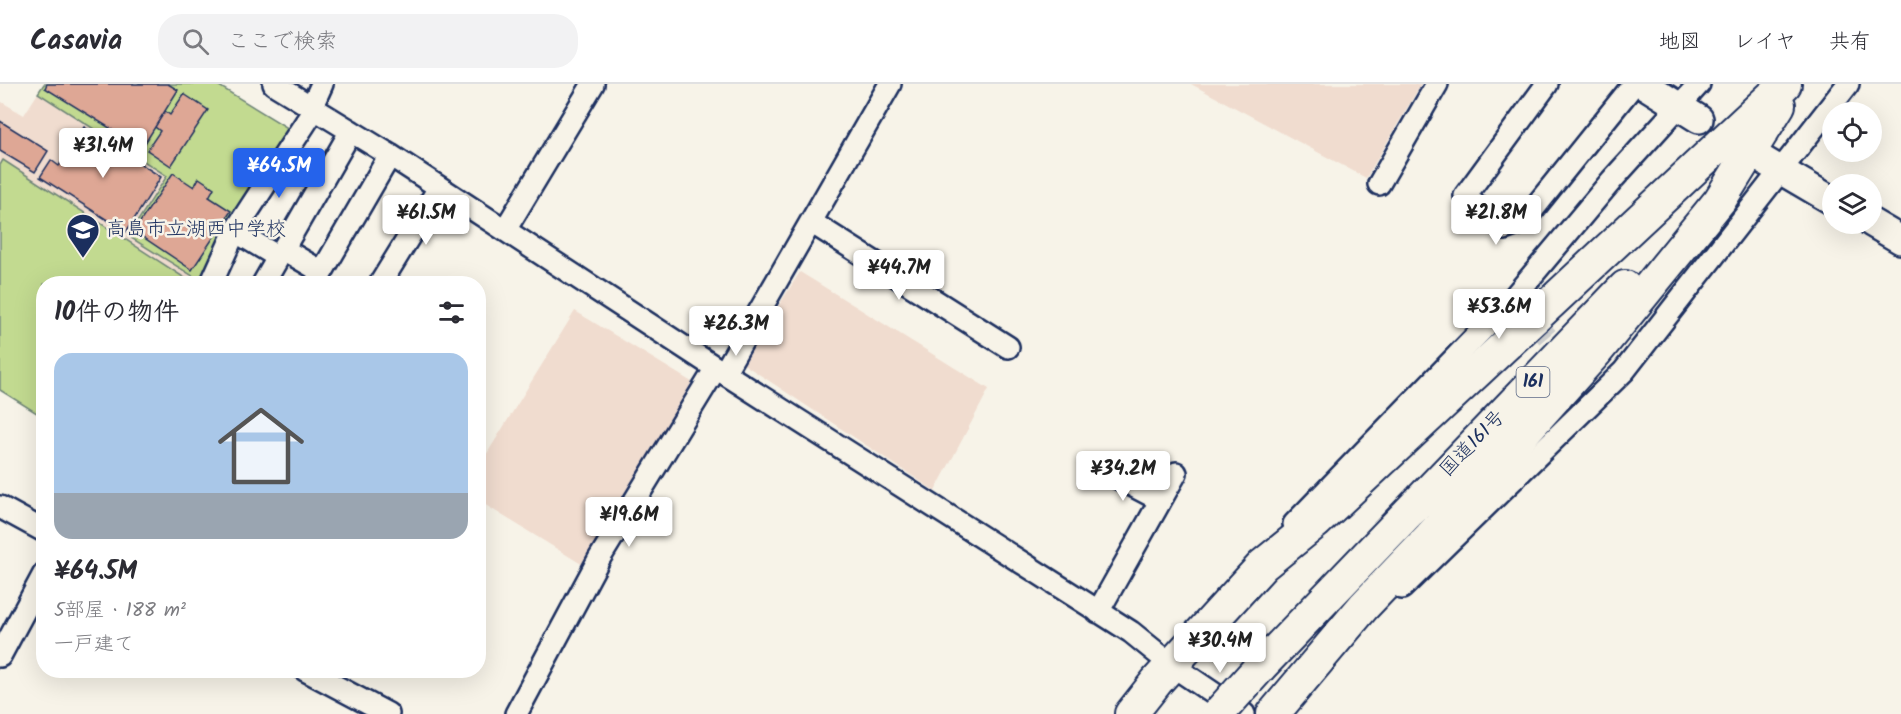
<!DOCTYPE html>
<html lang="ja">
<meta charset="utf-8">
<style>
:root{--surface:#fff;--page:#f2f2f3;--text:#2b2b33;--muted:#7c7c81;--line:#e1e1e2;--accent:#2563eb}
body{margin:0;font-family:Kalam,"Klee One",sans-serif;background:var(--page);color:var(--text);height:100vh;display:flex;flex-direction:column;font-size:22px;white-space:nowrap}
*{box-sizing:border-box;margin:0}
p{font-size:20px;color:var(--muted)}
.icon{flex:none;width:33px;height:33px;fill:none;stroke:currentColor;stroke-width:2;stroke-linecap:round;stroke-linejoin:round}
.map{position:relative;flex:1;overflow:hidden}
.sheet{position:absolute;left:36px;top:192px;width:450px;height:402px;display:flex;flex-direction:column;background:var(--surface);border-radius:24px;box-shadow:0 6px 24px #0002}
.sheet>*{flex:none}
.buttons{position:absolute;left:1822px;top:18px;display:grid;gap:12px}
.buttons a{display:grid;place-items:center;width:60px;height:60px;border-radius:50%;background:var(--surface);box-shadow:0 6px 24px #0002;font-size:30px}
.price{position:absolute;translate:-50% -51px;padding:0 14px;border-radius:6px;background:#fff;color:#222;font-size:20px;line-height:39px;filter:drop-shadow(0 2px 3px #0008)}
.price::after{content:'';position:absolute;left:50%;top:36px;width:18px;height:14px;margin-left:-9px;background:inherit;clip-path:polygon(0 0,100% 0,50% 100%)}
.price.selected{background:var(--accent);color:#fff}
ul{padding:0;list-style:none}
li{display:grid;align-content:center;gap:12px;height:318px;padding:0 18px}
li+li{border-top:2px solid var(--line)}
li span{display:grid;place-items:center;height:186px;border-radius:18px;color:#555}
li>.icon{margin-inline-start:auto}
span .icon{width:108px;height:108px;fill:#fffc;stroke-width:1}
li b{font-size:26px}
h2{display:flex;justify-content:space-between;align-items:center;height:72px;padding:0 18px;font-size:26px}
header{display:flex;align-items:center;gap:36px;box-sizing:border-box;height:84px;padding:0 30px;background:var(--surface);border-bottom:2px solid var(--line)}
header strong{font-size:28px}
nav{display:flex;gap:33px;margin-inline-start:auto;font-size:21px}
.search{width:420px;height:54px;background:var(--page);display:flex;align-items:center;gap:15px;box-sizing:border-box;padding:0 21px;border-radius:24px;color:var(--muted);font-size:22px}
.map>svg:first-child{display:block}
.built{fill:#f0dccf}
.green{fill:#c2da90;stroke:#6e8477;stroke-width:1.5}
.building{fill:#dea795;stroke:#1b2f5e;stroke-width:1.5}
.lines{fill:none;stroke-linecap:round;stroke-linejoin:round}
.minor-tunnel{stroke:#cbcccc;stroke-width:21;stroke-dasharray:21 10;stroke-linecap:butt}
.minor-casing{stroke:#1b2f5e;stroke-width:26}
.major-casing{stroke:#1b2f5e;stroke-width:32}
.highway-casing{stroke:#1b2f5e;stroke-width:36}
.minor{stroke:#f7f3e8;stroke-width:21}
.major{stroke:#f7f3e8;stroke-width:27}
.highway{stroke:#f7f3e8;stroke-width:32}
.highway-bridge-casing{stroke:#1b2f5e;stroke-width:36;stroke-linecap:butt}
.highway-bridge{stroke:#f7f3e8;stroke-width:32}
.labels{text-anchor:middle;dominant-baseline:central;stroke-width:5;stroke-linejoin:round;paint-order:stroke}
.shield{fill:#f7f3e8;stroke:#5d6a87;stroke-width:1.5}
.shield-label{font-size:18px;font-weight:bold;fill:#1b2f5e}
.poi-label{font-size:20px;fill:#1b2f5e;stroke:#f7f3e8;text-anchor:start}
.street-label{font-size:20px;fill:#1b2f5e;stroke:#f7f3e8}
</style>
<header>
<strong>Casavia</strong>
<div class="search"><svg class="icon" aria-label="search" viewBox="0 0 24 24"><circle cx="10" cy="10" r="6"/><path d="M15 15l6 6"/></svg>ここで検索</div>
<nav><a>地図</a><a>レイヤ</a><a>共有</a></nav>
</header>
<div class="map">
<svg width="1901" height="630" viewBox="0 0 1901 630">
<rect width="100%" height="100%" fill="#f7f3e8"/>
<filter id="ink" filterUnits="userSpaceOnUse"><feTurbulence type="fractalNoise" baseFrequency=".0167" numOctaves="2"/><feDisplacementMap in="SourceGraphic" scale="12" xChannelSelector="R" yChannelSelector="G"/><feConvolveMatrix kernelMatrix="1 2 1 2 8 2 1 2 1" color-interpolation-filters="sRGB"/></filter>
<g filter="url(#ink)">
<path class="built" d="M 1191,0 L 1421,0 L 1366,94 Z
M 38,9 L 167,92 L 204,199 L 44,200 L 43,333 L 0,306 L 0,17 L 24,31 Z
M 800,188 L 989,305 L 935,407 L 742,279 Z
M 575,227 L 695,300 L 583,481 L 479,417 L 478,384 Z"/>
<path class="green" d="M 44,0 L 216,0 L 291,46 L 204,199 L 128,152 L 167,92 L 38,9 Z
M 3,76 L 191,198 L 44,200 L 43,333 L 0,306 L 0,81 Z"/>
<path class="building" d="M 47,0 L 168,0 L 178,6 L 142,64 L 45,4 Z
M 184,10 L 208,26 L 171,82 L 147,66 L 160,47 L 155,43 L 165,27 L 170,31 Z
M 0,37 L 48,67 L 35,88 L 0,67 Z
M 84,43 L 161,93 L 126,148 L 40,93 L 51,76 L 59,82 Z
M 173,89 L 194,103 L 199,94 L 214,104 L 209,113 L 231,127 L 192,186 L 134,147 Z"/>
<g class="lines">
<path class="minor-tunnel" d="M 1514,213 L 1598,313"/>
<g class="minor-casing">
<path id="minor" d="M 274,0 L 390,71 L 716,284 L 1131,548 L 1173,582 L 1244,630
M 1547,0 L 1465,112 L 1504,145 L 1523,138 L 1634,0
M 1379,100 L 1437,0
M 811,138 L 1008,263
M 505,146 L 593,0
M 235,147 L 278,173
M 283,165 L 322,188
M 211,200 L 235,147 L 310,32 L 312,22 L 322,0
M 263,200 L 351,47
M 315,200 L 390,71
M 380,200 L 439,104
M 724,289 L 890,0
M 1103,386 L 1160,416
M 0,423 L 44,447
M 1294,440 L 1514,213 L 1612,96 L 1699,0
M 1402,504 L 1624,287 L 1848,0
M 1098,528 L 1176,389
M 0,572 L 44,490
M 305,586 L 388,630
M 516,630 L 599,475 L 716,284"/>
</g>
<g class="major-casing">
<path id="major" d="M 1643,0 L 1699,35
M 1763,76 L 1833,117
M 1872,139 L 1901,156"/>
</g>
<g class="highway-casing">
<path id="highway" d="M 1260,583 L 1625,203
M 1131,630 L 1157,597 L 1263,481 L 1316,438 L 1785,0
M 1273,630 L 1364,522 L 1430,453 L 1597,267 L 1720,116 L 1779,21"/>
</g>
<use href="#minor" class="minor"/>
<use href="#major" class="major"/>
<use href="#highway" class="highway"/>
<g class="highway-bridge-casing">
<path id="highway-bridge" d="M 1218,630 L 1260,583"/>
</g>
<use href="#highway-bridge" class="highway-bridge"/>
</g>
</g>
<defs>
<g id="school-pin" transform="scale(1.725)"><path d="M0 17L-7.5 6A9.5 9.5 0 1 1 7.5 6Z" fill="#1b2f5e" stroke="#f7f3e8"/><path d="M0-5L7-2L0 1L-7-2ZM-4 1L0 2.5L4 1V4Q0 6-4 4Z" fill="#fff"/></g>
</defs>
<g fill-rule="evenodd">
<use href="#school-pin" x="83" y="146"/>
</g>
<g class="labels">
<rect class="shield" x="1516.5" y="283" width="33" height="30" rx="4.5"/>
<g class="shield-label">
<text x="1533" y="298">161</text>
</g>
<g class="poi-label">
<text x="106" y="146">高島市立湖西中学校</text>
</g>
<g class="street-label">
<text transform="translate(1473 360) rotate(-46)">国道161号</text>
</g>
</g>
</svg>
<div class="buttons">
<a><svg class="icon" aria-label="locate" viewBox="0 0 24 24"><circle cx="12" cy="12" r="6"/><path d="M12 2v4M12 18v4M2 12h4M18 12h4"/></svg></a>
<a><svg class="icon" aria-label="layers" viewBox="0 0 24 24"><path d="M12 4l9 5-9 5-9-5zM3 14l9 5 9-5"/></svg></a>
</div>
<b class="price" style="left:103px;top:95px">¥31.4M</b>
<b class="price selected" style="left:279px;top:115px">¥64.5M</b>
<b class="price" style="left:426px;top:162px">¥61.5M</b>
<b class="price" style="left:1496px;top:162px">¥21.8M</b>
<b class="price" style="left:899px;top:217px">¥44.7M</b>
<b class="price" style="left:1499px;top:256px">¥53.6M</b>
<b class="price" style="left:736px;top:273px">¥26.3M</b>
<b class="price" style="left:1123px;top:418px">¥34.2M</b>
<b class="price" style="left:629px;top:464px">¥19.6M</b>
<b class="price" style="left:1220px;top:590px">¥30.4M</b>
<section class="sheet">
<h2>10件の物件<svg class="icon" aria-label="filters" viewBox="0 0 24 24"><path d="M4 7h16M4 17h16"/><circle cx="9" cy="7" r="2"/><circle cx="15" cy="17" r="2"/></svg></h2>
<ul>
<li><span style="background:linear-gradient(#a9c7e8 75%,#9aa5b1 0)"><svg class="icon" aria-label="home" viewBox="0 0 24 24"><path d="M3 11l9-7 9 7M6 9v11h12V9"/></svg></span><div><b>¥64.5M</b><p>5部屋 · 188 m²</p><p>一戸建て</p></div></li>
</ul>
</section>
</div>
